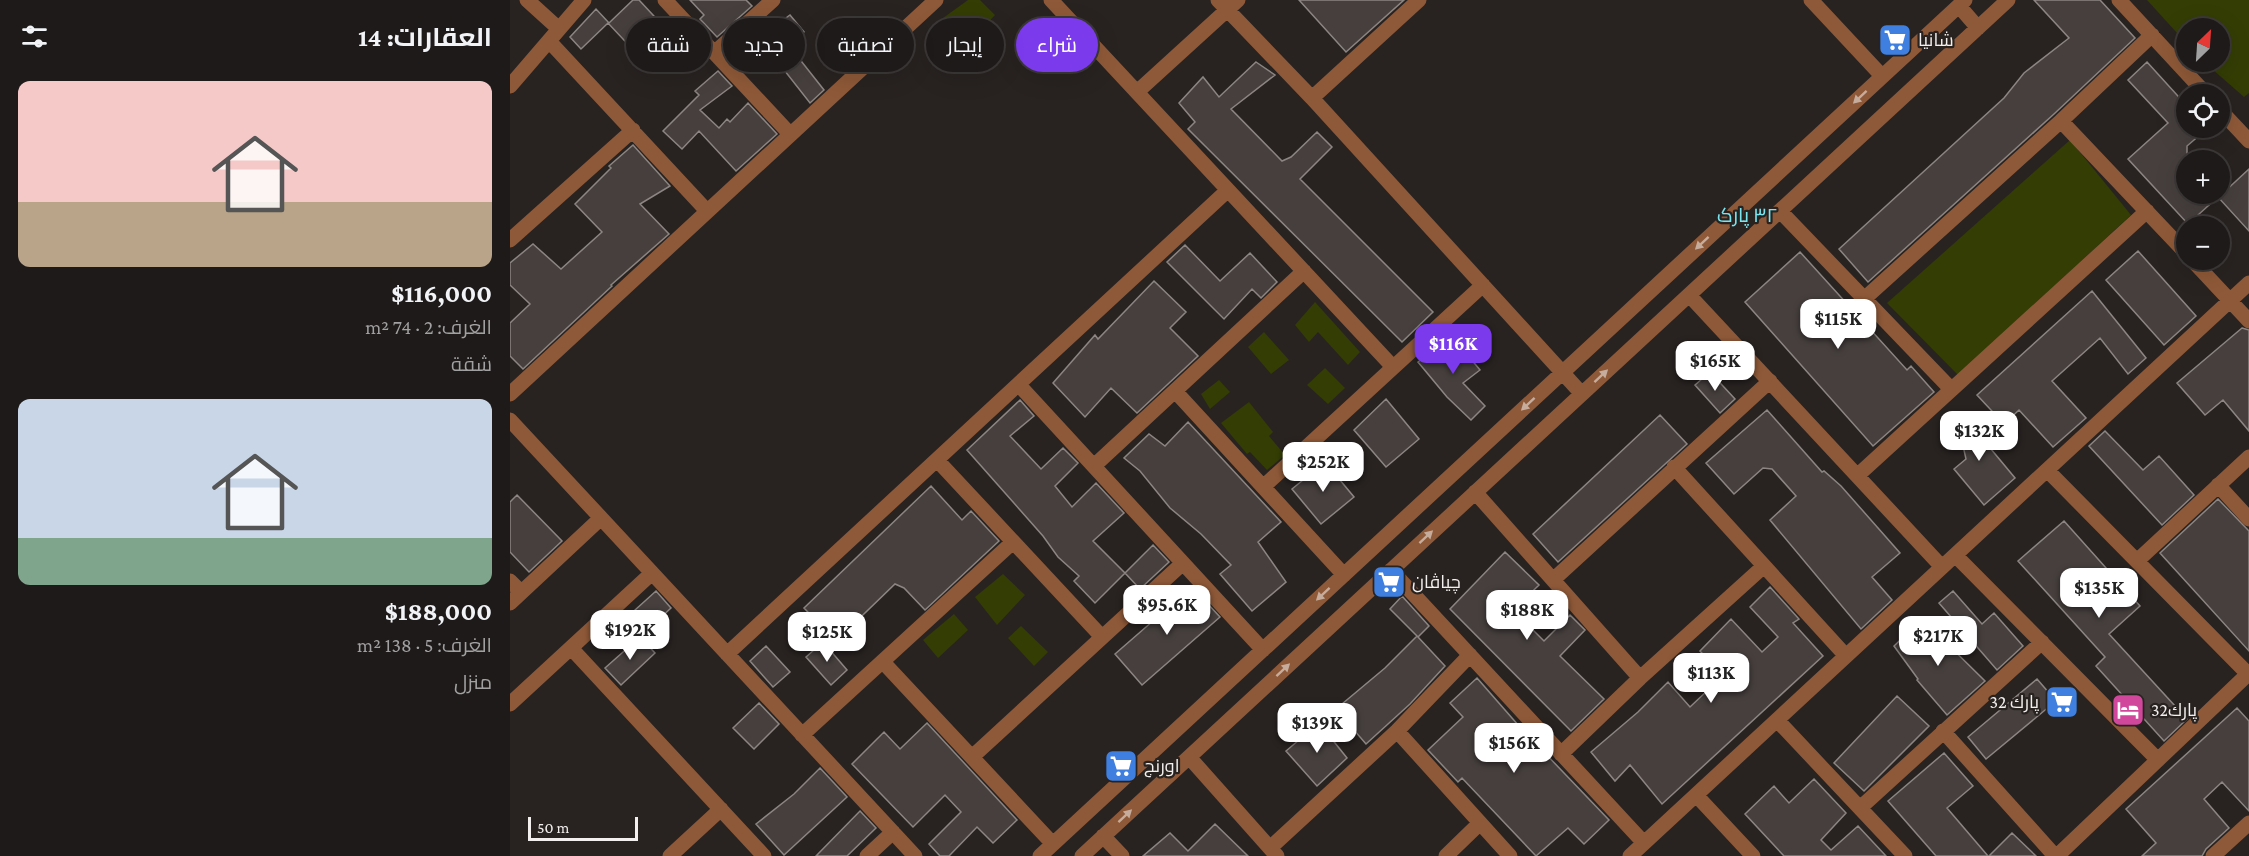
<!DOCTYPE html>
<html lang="ar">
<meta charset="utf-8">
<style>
:root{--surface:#1e1a19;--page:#2b2726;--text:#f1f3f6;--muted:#a1a1a2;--line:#3c3838;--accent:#7c3aed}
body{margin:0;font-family:"Crimson Pro",Cairo,serif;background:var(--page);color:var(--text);direction:rtl;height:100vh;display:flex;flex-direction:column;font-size:22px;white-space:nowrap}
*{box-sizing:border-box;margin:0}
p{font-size:20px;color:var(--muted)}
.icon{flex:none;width:33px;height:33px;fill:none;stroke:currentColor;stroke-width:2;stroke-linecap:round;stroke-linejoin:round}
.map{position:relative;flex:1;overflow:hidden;direction:ltr}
.drawer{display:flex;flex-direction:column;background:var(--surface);width:510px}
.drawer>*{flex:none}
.hud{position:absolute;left:18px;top:18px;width:570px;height:54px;direction:rtl;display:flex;gap:12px}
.needle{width:39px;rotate:25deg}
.fabs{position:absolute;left:1666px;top:18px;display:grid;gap:12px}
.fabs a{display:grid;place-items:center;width:54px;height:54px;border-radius:50%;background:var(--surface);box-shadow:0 6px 24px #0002,0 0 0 2px var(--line);font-size:30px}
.scale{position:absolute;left:18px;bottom:15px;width:110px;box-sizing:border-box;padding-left:6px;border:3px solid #f3efee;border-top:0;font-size:16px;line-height:21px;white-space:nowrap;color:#f3efee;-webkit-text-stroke:4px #282321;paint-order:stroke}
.price{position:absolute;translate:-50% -51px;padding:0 14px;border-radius:12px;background:#fff;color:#222;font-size:20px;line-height:39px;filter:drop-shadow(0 2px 3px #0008)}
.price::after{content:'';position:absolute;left:50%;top:36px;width:18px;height:14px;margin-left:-9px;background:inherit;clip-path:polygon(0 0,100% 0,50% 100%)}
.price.selected{background:var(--accent);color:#fff}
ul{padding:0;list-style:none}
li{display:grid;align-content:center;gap:12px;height:318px;padding:0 18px}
li span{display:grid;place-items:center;height:186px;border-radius:12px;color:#555}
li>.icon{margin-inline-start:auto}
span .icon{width:108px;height:108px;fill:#fffc;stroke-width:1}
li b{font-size:26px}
h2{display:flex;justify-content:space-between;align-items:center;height:72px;padding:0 18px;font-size:26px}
.chip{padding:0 21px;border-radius:27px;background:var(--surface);box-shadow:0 6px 24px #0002,0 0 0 2px var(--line);font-size:21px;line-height:54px}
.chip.selected{background:var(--accent);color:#fff}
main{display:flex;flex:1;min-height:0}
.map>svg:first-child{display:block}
.green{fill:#333d04}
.building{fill:#463f3e;stroke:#8c8583;stroke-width:1.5}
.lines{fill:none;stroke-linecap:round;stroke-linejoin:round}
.minor{stroke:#8e5938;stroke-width:15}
.oneway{fill:#c6ac9c}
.labels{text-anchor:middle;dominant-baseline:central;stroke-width:4.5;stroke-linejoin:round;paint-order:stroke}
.poi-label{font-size:18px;fill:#f3efee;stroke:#282321;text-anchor:start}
.neighbourhood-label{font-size:20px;fill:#7ae5ee;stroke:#282321}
</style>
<main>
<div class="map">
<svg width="1739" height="856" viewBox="0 0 1739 856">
<rect width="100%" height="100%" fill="#282321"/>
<path class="green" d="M 458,0 L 470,0 L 485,15 L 458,44 L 433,18 Z
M 1637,0 L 1739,0 L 1739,93 L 1734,97 L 1694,62 L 1710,62 L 1710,28 L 1677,28 L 1677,44 Z
M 1560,140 L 1621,215 L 1448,375 L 1377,303 Z
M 805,302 L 850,352 L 838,365 L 808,332 L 799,342 L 785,325 Z
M 754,332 L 779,360 L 761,374 L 738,347 Z
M 815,368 L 835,388 L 818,404 L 797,385 Z
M 709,380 L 720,392 L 700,409 L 691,394 Z
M 739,402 L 763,432 L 759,436 L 775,455 L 757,470 L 740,452 L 737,454 L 711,423 Z
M 493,574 L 515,595 L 487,625 L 465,597 Z
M 444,614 L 458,630 L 428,658 L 413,640 Z
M 511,626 L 538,652 L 524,666 L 498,638 Z"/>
<path class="building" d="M 123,0 L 129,0 L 156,29 L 128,55 L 98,23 L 71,49 L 60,37 L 86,9 L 99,23 Z
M 180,0 L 236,0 L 242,6 L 207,37 L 190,19 L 194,15 Z
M 789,0 L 894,0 L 836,52 Z
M 1524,0 L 1590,0 L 1625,38 L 1544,114 L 1358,282 L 1329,249 L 1494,98 L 1514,73 L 1559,38 Z
M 280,15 L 294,32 L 263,56 L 249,38 Z
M 284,52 L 314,90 L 300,103 L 271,66 Z
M 746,62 L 765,75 L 721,109 L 772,161 L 781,157 L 807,132 L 822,147 L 790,179 L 923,312 L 892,342 L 678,129 L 685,122 L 669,103 L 693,77 L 709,97 Z
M 1637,62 L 1677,106 L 1677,128 L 1698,128 L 1677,146 L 1677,194 L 1712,194 L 1739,169 L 1739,231 L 1708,197 L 1678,224 L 1618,159 L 1658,123 L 1618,80 Z
M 208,71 L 222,86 L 190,110 L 209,128 L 217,119 L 220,122 L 238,103 L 267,134 L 226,171 L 189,131 L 172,149 L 153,131 L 189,95 L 185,91 Z
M 123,145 L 160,186 L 130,204 L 159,234 L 101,285 L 102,286 L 13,369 L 0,356 L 0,323 L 20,304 L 0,285 L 0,263 L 23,244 L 51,269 L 92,232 L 65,204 L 101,168 L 99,166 Z
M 675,245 L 710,281 L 740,253 L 767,282 L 751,298 L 742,289 L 714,319 L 657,262 Z
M 1628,251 L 1686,316 L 1654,345 L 1596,280 Z
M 1290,252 L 1397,370 L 1401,366 L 1424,392 L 1363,446 L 1235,302 Z
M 644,281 L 676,312 L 660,328 L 688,356 L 627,413 L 601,388 L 575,417 L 543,383 L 585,335 L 588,339 Z
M 1582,291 L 1636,358 L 1618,374 L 1590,338 L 1542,381 L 1576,418 L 1543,447 L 1509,410 L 1494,424 L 1467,395 Z
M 1732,328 L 1739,330 L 1739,431 L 1713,400 L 1695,415 L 1667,383 Z
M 941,335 L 970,370 L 953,383 L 975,406 L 961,420 L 937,397 L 908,362 Z
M 1200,372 L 1225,399 L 1210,413 L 1185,385 Z
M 876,399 L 909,439 L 876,467 L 844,430 Z
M 510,400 L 524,416 L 500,436 L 531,469 L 553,448 L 568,463 L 545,486 L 562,507 L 586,483 L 614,513 L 583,541 L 615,573 L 585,603 L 564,581 L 569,576 L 548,557 L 533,536 L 457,450 Z
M 1257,410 L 1312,472 L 1314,471 L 1331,486 L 1390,553 L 1362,577 L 1382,600 L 1351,629 L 1260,520 L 1286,496 L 1262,469 L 1253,468 L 1224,494 L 1196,463 Z
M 1451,413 L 1505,478 L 1474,505 L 1444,469 L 1456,459 L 1454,450 L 1434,426 Z
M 1150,415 L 1177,444 L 1048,562 L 1023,534 Z
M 678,422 L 771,522 L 748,542 L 776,582 L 742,611 L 710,574 L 721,565 L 691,534 L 660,508 L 630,471 L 614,458 L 639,434 L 655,446 Z
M 1595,431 L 1633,470 L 1649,456 L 1684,495 L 1652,525 L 1579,446 Z
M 815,462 L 844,497 L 811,524 L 782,489 Z
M 421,486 L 452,520 L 461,511 L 489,541 L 415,610 L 394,588 L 385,584 L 326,641 L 294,608 Z
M 7,495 L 52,541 L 19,572 L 0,552 L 0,502 Z
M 1708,499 L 1739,531 L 1739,651 L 1650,553 Z
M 1554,521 L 1630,606 L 1599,634 L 1677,719 L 1654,741 L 1586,666 L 1595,657 L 1508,561 Z
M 643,545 L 659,562 L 630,589 L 615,573 Z
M 995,552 L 1029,585 L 1003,610 L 1034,641 L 1060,615 L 1075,630 L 1050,656 L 1094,699 L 1061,731 L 940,609 Z
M 682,587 L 710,617 L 632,685 L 605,654 Z
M 1260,587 L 1289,619 L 1283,623 L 1313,656 L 1152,804 L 1120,765 L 1105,781 L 1081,752 L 1128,712 L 1158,682 L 1180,707 L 1199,689 L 1213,675 L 1190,651 L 1221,619 L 1252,652 L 1268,637 L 1240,607 Z
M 146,591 L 161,608 L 130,637 L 114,620 Z
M 1443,591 L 1472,624 L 1484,613 L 1513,646 L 1487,670 L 1429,603 Z
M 892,596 L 919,626 L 908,637 L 935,666 L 900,704 L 856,744 L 826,709 L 875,668 L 907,636 L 880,609 Z
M 1412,619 L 1475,681 L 1437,715 L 1407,680 L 1408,679 L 1384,646 Z
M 130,637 L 145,653 L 111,685 L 95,668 Z
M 313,642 L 337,670 L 321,685 L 296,657 Z
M 256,646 L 280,672 L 263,687 L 240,661 Z
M 967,678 L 1009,726 L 1099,820 L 1074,844 L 1058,828 L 1026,856 L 952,778 L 948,782 L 918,750 L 953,717 L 940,703 Z
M 1527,679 L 1546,701 L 1476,759 L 1458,737 Z
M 1387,696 L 1419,726 L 1354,791 L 1324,763 Z
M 249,703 L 269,724 L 244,749 L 223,728 Z
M 1727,708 L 1739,721 L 1739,811 L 1712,782 L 1694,799 L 1719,828 L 1696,849 L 1692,856 L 1632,856 L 1646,843 L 1616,809 Z
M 417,723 L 507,820 L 483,843 L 467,827 L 439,856 L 430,856 L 419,844 L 451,812 L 435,795 L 403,827 L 342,764 L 374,732 L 390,749 Z
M 809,723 L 837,758 L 807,786 L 776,751 Z
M 1434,753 L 1463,786 L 1437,808 L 1478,856 L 1426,856 L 1378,801 Z
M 310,768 L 337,797 L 274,855 L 246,824 L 284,794 Z
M 1304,779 L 1336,813 L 1311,840 L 1321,850 L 1348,826 L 1376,856 L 1274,856 L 1235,814 L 1264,786 L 1279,803 Z
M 350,811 L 366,828 L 337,856 L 306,856 Z
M 705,824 L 738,856 L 633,856 L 660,833 L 678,851 Z
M 1502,833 L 1526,856 L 1479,856 Z"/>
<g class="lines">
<path class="minor" d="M 17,0 L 49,29
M 155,0 L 280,134
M 541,0 L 883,367
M 708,0 L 802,98 L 1072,394
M 1301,0 L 1372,76
M 1609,0 L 1696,94
M 1449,6 L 1468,28
M 39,41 L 197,211
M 204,53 L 263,0
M 0,86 L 74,0
M 627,92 L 728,0
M 802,98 L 909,0
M 1710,110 L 1739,141
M 1551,121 L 1677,254
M 1270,211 L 1441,389
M 0,240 L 123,130
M 1682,260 L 1739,321
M 1179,295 L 1432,567
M 1354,299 L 1551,121 L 1642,35
M 509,385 L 753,650
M 665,391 L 834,575
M 0,394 L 426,0
M 0,420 L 405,856
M 427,460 L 592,637
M 585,465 L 794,271
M 1164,467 L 1336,656
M 1537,470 L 1739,675
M 1348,475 L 1637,211
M 1708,485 L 1739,519
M 753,487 L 973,285
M 965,492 L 1130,678
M 1445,555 L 1648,760
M 1628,560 L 1739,457
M 881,570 L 1134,843
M 1044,579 L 1260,381
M 0,581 L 11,592
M 0,603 L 91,518
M 61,648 L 254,856
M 217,654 L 718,190
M 373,662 L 543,844
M 0,704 L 142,573
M 1267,720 L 1395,856
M 887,731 L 1000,856
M 1433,731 L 1545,856
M 292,735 L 503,542
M 1051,754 L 1130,678 L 1254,566
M 462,757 L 673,563
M 679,757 L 767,856
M 1186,795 L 1243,856
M 1350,808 L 1532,642
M 593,836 L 612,856
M 760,848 L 887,731 L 960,655
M 160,856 L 211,809
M 357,856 L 383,832
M 530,856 L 1455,0
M 572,856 L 1498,0
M 936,856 L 970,823
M 1120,856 L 1739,283
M 1547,856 L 1738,674
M 1703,856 L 1739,823"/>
</g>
<defs><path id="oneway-solid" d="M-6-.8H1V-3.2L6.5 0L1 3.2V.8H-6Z" transform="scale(1.5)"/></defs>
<g class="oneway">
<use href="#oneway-solid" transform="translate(1350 97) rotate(137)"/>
<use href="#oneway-solid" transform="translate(1192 243) rotate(137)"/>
<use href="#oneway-solid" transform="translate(1091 376) rotate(-43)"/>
<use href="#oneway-solid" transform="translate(1018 404) rotate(137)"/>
<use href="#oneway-solid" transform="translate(916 537) rotate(-43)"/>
<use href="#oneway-solid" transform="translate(813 594) rotate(137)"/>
<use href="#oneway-solid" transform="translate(773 670) rotate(-43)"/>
<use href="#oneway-solid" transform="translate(615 816) rotate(-43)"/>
</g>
<defs>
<g id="supermarket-square" transform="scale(1.725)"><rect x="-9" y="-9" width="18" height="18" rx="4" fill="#3f7fe0" stroke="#282321"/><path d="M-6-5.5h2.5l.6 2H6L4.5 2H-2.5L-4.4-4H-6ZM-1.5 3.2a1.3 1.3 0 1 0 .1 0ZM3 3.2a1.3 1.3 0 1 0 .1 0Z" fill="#fff"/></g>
<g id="hotel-square" transform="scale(1.725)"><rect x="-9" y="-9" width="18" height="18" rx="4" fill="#d1479c" stroke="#282321"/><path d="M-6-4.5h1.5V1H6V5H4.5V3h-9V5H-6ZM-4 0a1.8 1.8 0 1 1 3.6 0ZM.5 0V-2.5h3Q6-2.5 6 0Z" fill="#fff"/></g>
</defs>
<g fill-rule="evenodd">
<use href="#supermarket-square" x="1385" y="40"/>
<use href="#supermarket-square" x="879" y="582"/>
<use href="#supermarket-square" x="1552" y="702"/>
<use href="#hotel-square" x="1618" y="710"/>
<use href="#supermarket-square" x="611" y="766"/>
</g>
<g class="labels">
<g class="poi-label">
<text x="1408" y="40">شانيا</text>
<text x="902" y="582">چياڤان</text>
<text x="1529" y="702" text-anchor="end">32 پارك</text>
<text x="1641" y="710">32پارك</text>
<text x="634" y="766">اورنج</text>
</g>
<g class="neighbourhood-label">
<text x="1237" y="215">٣٢ پارک</text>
</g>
</g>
</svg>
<div class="fabs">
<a><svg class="needle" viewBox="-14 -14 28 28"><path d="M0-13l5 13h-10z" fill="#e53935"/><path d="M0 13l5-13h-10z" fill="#a1a1a2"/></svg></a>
<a><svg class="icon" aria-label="locate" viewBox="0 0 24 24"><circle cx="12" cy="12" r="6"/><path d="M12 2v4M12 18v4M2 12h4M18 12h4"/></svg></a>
<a>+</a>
<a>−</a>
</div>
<div class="scale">50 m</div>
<b class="price" style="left:1328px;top:350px">$115K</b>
<b class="price selected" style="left:943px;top:375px">$116K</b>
<b class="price" style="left:1205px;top:392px">$165K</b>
<b class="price" style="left:1469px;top:462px">$132K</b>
<b class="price" style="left:813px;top:493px">$252K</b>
<b class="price" style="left:1589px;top:619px">$135K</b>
<b class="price" style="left:657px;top:636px">$95.6K</b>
<b class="price" style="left:1017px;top:641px">$188K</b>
<b class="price" style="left:120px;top:661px">$192K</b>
<b class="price" style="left:317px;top:663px">$125K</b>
<b class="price" style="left:1428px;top:667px">$217K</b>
<b class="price" style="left:1201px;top:704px">$113K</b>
<b class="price" style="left:807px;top:754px">$139K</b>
<b class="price" style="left:1004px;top:774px">$156K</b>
<div class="hud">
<a class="chip selected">شراء</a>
<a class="chip">إيجار</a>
<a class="chip">تصفية</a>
<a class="chip">جديد</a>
<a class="chip">شقة</a>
</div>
</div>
<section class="drawer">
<h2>العقارات: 14<svg class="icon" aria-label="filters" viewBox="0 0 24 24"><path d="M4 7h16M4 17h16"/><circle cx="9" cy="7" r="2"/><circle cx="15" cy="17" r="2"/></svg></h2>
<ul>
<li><span style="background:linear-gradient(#f6c9c9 65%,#b9a48a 0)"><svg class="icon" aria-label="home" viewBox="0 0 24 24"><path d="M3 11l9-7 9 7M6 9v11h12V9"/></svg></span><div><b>$116,000</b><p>الغرف: 2 · 74 m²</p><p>شقة</p></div></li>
<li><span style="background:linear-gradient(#c9d6e8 75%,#7fa58c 0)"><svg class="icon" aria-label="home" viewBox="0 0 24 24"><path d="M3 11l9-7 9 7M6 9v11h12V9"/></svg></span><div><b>$188,000</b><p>الغرف: 5 · 138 m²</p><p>منزل</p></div></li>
</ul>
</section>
</main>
